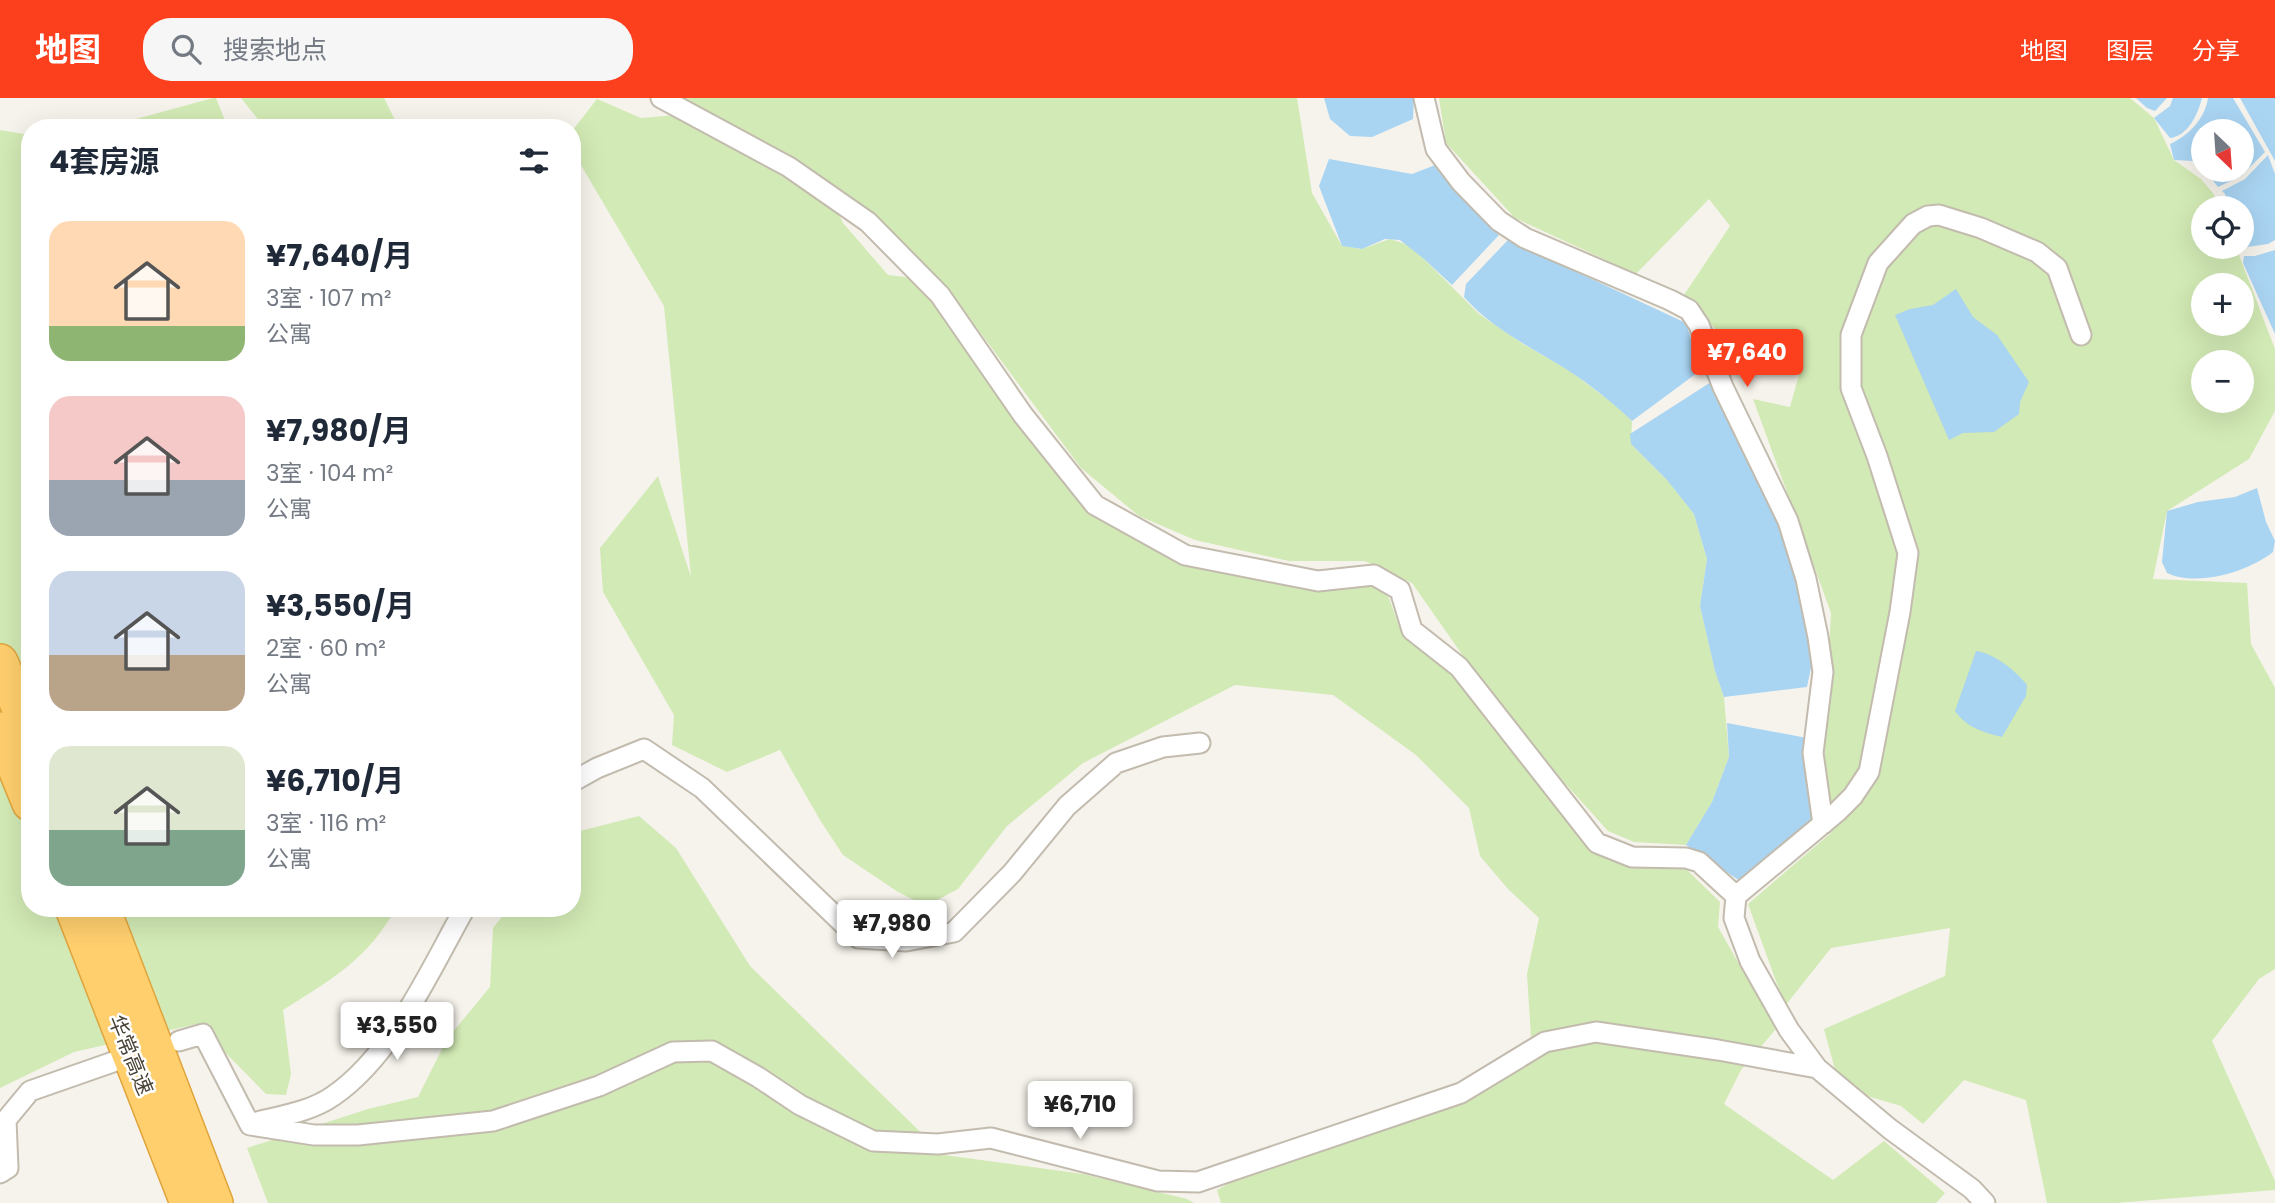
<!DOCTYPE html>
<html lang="zh">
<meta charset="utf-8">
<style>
:root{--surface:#fff;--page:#f6f6f7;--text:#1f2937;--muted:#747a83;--accent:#fc3f1d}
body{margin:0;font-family:Poppins,"Noto Sans SC",sans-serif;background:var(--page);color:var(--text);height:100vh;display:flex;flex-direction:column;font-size:26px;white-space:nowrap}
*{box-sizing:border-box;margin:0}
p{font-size:23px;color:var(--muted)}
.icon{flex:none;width:38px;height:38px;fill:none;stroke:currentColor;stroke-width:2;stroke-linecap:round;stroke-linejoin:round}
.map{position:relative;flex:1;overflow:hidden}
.sheet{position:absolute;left:21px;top:21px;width:560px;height:798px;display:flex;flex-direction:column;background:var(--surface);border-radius:28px;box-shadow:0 7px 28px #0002}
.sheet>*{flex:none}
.needle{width:46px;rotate:155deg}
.buttons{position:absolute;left:2191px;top:21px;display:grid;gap:14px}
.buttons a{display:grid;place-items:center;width:63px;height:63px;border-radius:50%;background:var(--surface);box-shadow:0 7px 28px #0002;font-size:35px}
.price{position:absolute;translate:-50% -60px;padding:0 16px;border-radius:7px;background:#fff;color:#222;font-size:23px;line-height:46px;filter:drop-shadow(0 2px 4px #0008)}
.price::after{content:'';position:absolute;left:50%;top:42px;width:21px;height:16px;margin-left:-10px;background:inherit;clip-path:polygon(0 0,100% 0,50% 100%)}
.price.active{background:var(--accent);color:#fff}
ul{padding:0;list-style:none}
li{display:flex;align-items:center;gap:21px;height:175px;padding:0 28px}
li span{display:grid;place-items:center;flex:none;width:196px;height:140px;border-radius:21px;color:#555}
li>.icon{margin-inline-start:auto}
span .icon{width:84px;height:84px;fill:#fffc;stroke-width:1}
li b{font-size:30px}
h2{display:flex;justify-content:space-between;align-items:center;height:84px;padding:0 28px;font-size:30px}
header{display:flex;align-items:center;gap:42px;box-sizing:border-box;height:98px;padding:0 35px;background:var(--accent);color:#fff}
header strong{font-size:33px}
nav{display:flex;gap:38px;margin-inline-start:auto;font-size:24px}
.search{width:490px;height:63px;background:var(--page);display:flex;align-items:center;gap:18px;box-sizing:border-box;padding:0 24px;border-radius:28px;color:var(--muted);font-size:26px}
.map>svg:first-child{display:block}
.green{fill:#d2eab5;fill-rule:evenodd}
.water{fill:#a9d4f2}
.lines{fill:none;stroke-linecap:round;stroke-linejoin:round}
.minor-casing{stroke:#c2bbae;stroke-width:23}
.motorway-casing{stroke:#e0a43c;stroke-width:38}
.minor{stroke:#fff;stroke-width:19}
.motorway{stroke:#ffcf6e;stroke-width:35}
.labels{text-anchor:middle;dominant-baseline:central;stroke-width:5;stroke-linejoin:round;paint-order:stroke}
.street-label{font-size:21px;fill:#4b4439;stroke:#fff}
</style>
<header>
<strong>地图</strong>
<div class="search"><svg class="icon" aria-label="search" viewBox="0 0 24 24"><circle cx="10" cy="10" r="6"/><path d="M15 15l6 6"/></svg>搜索地点</div>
<nav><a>地图</a><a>图层</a><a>分享</a></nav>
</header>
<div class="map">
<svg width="2275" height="1105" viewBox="0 0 2275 1105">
<rect width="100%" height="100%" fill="#f6f3ec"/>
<path class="green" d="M 213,0 L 216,0 L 228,30 L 103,30 Z
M 241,0 L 384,0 L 399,30 L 265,30 Z
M 674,0 L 1297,0 L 1312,95 L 1342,148 L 1362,151 L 1390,141 L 1406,146 L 1424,161 L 1479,216 L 1523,246 L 1570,273 L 1615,307 L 1632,323 L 1631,346 L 1669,384 L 1694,416 L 1707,461 L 1700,508 L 1715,573 L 1724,599 L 1729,659 L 1712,704 L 1686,747 L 1634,744 L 1608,733 L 1562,682 L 1487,592 L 1412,485 L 1365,463 L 1289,463 L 1195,442 L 1139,418 L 1081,370 L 947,190 L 883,125 L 786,60 Z
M 1439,0 L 2130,0 L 2154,20 L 2174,62 L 2201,81 L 2213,95 L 2220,110 L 2203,110 L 2203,149 L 2236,149 L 2275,251 L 2275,313 L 2249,361 L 2167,413 L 2153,481 L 2247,485 L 2251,546 L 2275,590 L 2275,871 L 2259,881 L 2212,943 L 2275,1083 L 2275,1092 L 2116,1105 L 2047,1105 L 2026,1002 L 1964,982 L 1923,1026 L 1901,1008 L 1840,990 L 1824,931 L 1945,878 L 1950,830 L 1831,850 L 1785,908 L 1748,806 L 1832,734 L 1824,661 L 1831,515 L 1753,301 L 1790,309 L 1802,266 L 1718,234 L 1684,197 L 1730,128 L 1709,101 L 1636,176 L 1515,120 L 1446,45 ZM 2203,187 L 2242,187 L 2242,226 L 2203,226 ZM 2203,264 L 2242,264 L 2242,303 L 2203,303 Z
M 597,1 L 641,20 L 676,17 L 835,109 L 843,125 L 888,177 L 913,180 L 975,258 L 1085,408 L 1184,465 L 1314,489 L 1376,488 L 1389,500 L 1400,531 L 1450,572 L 1554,701 L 1605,759 L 1686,771 L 1720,804 L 1718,829 L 1776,931 L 1741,972 L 1724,1006 L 1833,1082 L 1884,1043 L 1945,1095 L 1936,1105 L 1221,1105 L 1217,1092 L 1238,1080 L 1452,1009 L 1531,939 L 1527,876 L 1539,820 L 1508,791 L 1480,758 L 1469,710 L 1416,657 L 1333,597 L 1235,587 L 1083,665 L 1007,728 L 958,791 L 926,808 L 898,794 L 843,757 L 820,722 L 780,652 L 727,674 L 672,647 L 674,617 L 603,494 L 600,450 L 658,378 L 691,479 L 664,208 L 572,52 L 572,33 Z
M 0,32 L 30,37 L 30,810 L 396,810 C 368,861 331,882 283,912 L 291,976 L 286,997 L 266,996 L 197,926 L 74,954 L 0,990 Z
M 639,718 L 676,750 L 750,868 L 944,1057 L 1083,1076 L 1187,1101 L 1194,1105 L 268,1105 L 247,1050 L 368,1011 L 418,999 L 447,941 L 490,889 L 493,830 L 509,810 L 572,810 L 572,735 Z"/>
<path class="water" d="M 1324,0 L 1414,0 L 1413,21 L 1372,39 L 1350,38 L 1330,21 Z
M 2136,0 L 2167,0 L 2155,13 L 2147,10 Z
M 2173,0 L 2202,0 C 2198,16 2188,38 2170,40 L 2154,20 L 2170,8 Z
M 2208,0 L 2233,0 L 2265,54 L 2241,78 L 2218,89 L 2205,72 L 2242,72 L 2242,33 L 2203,33 L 2203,70 L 2193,63 L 2174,62 L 2170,46 C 2188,38 2205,21 2208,0 Z
M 2240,0 L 2275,0 L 2275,63 Z
M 2268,57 L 2275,76 L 2275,142 L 2268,146 L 2247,149 L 2242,146 L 2242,110 L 2229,110 L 2225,96 L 2222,93 L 2245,81 Z
M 1329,61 L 1412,76 L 1438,66 L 1499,137 L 1452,187 L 1424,161 L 1400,142 L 1385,141 L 1362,151 L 1342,148 L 1319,88 Z
M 1508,142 L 1686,225 L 1701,272 L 1632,323 C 1613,305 1592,288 1569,273 C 1533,250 1493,232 1464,199 L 1466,186 Z
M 2275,152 L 2275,236 L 2243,165 L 2244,158 L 2255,158 Z
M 1956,191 L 1973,219 L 1997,237 L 2029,284 L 2020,304 L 2019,316 L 1994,334 L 1963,335 L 1949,342 L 1895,217 L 1910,211 L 1933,207 Z
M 1711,284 L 1724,305 L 1785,439 L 1803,505 L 1812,565 L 1807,589 L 1724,599 L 1715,573 L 1700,508 L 1707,461 L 1694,416 L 1667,382 L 1631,346 L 1630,336 Z
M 2257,390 L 2266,424 L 2275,443 L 2273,454 C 2248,474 2197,489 2167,475 L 2162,464 L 2167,413 L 2198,404 L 2235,399 Z
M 1976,553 C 1994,555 2016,573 2027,587 L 2026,598 L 2002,639 C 1983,634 1967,630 1955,613 Z
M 1727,625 L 1807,640 L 1819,721 L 1743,785 L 1686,747 L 1712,704 L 1729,659 Z"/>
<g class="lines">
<g class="minor-casing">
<path id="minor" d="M 661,0 L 789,69 L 868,124 L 940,197 L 1023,317 L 1095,407 L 1185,457 L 1318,483 L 1374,477 L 1400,492 L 1412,532 L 1459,569 L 1597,745 L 1632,759 L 1686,760 L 1699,764 L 1736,798
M 1424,0 L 1436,51 L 1461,84 L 1499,123 L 1525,140 L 1670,202 L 1689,212 L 1699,227 L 1723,289 L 1788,423 L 1806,481 L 1818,539 L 1823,574 L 1813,655 L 1823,726
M 572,684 L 597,670 L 644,651 L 702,690 L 858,840 L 906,843 L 954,834 L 1012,775 L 1067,708 L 1116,665 L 1163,649 L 1200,645
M 179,943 L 203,936 L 250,1027 L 314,1037 L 358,1037 L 493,1023 L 599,988 L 673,954 L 712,953 L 758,979 L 800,1007 L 873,1043 L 938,1046 L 991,1040 L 1158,1083 L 1198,1084 L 1461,995 L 1545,944 L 1596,934 L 1718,952 L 1817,970 L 1890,1031 L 1972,1091 L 1985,1105
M 1817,970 L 1789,932 L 1750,863 L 1734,820 L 1736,798 L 1837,714 L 1853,698 L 1869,674 L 1900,514 L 1908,455 L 1877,358 L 1851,290 L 1851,237 L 1878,165 L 1913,126 L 1928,118 L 1939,117 L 1981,130 L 2037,154 L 2057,170 L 2081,237
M 257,1024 C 282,1018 312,1013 333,998 C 393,957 430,872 465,810
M 0,1075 L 8,1070 L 6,1022 L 30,993 L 113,964"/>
</g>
<g class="motorway-casing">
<path id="motorway" d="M 0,564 L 30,634
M 0,632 L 30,705
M 73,810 L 188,1105
M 102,810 L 215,1105"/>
</g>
<use href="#minor" class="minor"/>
<use href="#motorway" class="motorway"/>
</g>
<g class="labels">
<g class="street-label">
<text transform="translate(131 957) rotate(68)">华常高速</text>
</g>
</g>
</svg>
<div class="buttons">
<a><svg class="needle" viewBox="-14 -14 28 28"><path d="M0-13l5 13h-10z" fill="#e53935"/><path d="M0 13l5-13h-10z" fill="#747a83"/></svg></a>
<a><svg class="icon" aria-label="locate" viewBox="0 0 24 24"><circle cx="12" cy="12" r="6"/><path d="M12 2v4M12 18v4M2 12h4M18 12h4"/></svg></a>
<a>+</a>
<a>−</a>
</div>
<b class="price active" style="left:1747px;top:291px">¥7,640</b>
<b class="price" style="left:892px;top:862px">¥7,980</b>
<b class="price" style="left:397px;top:964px">¥3,550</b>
<b class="price" style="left:1080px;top:1043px">¥6,710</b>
<section class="sheet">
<h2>4套房源<svg class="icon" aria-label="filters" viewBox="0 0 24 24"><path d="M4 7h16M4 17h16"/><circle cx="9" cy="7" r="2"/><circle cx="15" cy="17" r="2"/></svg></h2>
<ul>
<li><span style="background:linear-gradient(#ffd9b3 75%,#8fb573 0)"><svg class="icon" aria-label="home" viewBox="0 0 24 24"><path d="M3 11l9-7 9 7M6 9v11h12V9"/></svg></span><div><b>¥7,640/月</b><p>3室 · 107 m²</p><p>公寓</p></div></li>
<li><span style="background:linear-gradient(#f6c9c9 60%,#9aa5b1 0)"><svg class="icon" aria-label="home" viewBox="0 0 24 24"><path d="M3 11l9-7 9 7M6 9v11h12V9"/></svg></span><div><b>¥7,980/月</b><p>3室 · 104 m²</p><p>公寓</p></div></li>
<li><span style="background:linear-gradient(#c9d6e8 60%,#b9a48a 0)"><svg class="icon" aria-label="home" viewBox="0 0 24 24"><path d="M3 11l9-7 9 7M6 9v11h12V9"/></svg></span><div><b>¥3,550/月</b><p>2室 · 60 m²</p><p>公寓</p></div></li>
<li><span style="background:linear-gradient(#dfe7d0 60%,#7fa58c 0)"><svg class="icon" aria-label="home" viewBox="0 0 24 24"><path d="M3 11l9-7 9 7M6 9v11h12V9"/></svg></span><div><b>¥6,710/月</b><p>3室 · 116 m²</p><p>公寓</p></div></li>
</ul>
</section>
</div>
